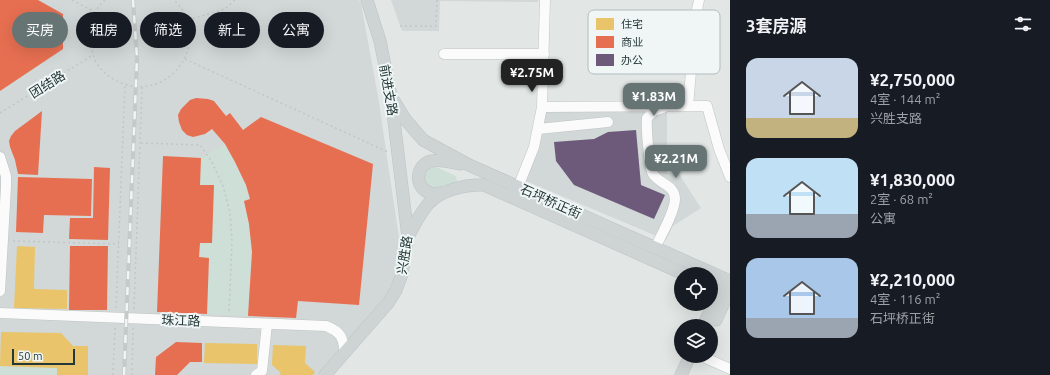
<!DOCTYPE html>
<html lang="zh">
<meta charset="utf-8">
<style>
:root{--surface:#171b24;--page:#20242c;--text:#f1f3f6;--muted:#9ea1a6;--accent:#667574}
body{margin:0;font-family:Ubuntu,"Noto Sans SC",sans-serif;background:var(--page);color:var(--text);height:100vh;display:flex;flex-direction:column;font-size:15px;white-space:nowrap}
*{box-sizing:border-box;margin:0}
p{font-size:13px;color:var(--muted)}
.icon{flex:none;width:22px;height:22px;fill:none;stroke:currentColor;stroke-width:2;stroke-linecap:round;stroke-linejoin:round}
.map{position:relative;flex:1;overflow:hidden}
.details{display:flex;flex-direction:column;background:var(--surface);width:320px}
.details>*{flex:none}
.top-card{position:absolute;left:12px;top:12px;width:380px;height:36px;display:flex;gap:8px}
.controls{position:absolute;left:674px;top:267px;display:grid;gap:8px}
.controls a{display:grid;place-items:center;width:44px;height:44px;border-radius:50%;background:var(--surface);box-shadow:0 4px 16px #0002;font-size:20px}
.scale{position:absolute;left:12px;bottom:10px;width:63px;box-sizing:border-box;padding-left:4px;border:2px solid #233837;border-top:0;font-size:11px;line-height:14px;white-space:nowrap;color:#233837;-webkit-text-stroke:3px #f0f6f5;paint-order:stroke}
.price{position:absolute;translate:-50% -34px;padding:0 9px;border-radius:8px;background:var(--accent);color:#fff;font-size:13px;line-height:26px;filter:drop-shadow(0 1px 2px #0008)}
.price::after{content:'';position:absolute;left:50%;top:24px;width:12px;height:9px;margin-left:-6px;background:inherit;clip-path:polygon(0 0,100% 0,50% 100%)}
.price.current{background:#222;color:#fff}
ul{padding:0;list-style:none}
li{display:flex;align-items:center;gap:12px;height:100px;padding:0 16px}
li span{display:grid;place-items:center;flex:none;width:112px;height:80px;border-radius:12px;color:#555}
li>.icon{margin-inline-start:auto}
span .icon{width:48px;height:48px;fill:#fffc;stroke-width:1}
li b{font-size:17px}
h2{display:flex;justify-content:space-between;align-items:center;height:48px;padding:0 16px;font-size:17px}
.tag{padding:0 14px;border-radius:18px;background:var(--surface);box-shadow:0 4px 16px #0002;font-size:14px;line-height:36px}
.tag.current{background:var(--accent);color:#fff}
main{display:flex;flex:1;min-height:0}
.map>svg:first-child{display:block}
.built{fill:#d1d8d7}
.green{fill:#cddfd7}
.homes{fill:#e9c46a}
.shops{fill:#e76f51}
.offices{fill:#6d597a}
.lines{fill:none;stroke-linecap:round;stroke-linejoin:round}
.minor-casing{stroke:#bfc4c3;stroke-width:11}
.major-casing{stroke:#bcc3c3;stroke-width:13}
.path{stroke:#c0c7c6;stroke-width:1.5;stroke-dasharray:2 3;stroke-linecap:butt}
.minor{stroke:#fbfbfb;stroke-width:10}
.major{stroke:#ced3d3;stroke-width:12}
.rail-casing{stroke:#c6c9c9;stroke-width:4}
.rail{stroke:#f0f6f5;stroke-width:2.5;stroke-dasharray:8;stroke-linecap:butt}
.labels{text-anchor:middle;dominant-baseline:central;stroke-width:4;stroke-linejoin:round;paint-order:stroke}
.street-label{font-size:13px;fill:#233837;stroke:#f0f6f5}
.key{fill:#f0f6f5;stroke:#b2bdbc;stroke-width:1}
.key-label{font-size:11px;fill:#233837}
</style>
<main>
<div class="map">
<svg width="730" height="375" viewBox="0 0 730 375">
<rect width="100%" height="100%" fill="#e2e7e6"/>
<path class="built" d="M 0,0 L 359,0 L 361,4 L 378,96 L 399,238 L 396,271 L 391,285 L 382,300 L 318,375 L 0,375 Z
M 391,0 L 538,0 L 538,2 L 440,1 L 439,31 L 402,31 Z
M 545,112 L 667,112 L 667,173 L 679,174 L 701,208 L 673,226 L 666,240 L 526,181 Z"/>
<path class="green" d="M 225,144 L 235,162 L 246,185 L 250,199 L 249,224 L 252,252 L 248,316 L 207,314 L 209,258 L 199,257 L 200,243 L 212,243 L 214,186 L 200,185 L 201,158 Z
M 436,167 L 456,176 L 457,181 L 437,190 L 427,187 L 422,174 L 429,168 Z
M 0,366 L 57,368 L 57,375 L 0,375 Z"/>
<path class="homes" d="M 17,246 L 35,247 L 34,289 L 67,290 L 67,309 L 14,308 Z
M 1,332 L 61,333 L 73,346 L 88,346 L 88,375 L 57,375 L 57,368 L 0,366 Z
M 205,343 L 257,344 L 257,364 L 204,363 Z
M 273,345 L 306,346 L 305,363 L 315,372 L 313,375 L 279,375 L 281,373 L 272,365 Z"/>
<path class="shops" d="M 0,0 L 38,0 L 63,14 L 63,49 L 0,91 Z
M 196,98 L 208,99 L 214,101 L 226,116 L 230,113 L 243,130 L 261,117 L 373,164 L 359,305 L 298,301 L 296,318 L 248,316 L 252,252 L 249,224 L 244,201 L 250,199 L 246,185 L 235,162 L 225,144 L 212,129 L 205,134 L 193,137 L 187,135 L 182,130 L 179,122 L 178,115 L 181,109 L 190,100 Z
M 42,111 L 38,175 L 18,174 L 15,160 L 10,147 L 9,141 L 11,136 L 15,131 Z
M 163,156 L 201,158 L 200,185 L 214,185 L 212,243 L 200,243 L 199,257 L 209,258 L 207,314 L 157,312 Z
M 94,167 L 110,168 L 108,240 L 69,239 L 70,218 L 93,218 Z
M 18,177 L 92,179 L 91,216 L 44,215 L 43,233 L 16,232 Z
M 70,246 L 108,246 L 107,310 L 69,310 Z
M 176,342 L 202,343 L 202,362 L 190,362 L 177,375 L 155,375 L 156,357 Z"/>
<path class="offices" d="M 636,130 L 641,185 L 665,195 L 654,219 L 574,185 L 556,161 L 554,142 L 594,139 L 608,132 Z"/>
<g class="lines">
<g class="minor-casing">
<path id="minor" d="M 444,54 L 544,54
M 688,106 L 696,15 L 699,0
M 542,107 L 707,106 L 719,149 L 730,177
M 538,129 L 608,122
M 0,157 L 6,176 L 6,187 L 0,291
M 518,187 L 534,147 L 542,107 L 545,0
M 655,248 C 661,236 675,211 675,199 C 675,185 659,184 653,174 C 649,168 646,126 647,118 L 654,111 L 663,108
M 0,313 L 326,326 C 341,332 343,337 345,353
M 701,356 L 730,369
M 256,375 L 262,371 L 267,324"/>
</g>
<g class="major-casing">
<path id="major" d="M 394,101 L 405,119 L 423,140 L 469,165 L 730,281
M 445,192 C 440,193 435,195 430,193 C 414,188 415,164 432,161 C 441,159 451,162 460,164
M 408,237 C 414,225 420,214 428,204 C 441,190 466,184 484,185 L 684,274
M 711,286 L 730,295
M 709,313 L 716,304 L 722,298
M 716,320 L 729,291 L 726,285 L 717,277
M 703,326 L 709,313 L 710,305
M 325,375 L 388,303 L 396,290 L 402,274 L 408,237 L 391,96 L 380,41 L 367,0
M 681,375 L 690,356"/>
</g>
<path class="path" d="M 72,0 L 95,12
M 105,0 C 93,11 87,29 91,45 C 92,51 93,56 96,62 C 101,71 110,78 119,82 C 152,97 187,74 190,38 C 191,24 185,10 174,0
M 188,20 L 225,9 L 235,0
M 400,26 L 436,26 L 437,0
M 185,59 L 388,152
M 0,113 L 93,55
M 141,143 L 200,145 L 212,162 L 223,186 L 230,212 L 232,241 L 229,312
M 13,241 L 119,244
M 116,308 L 125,84
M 134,309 L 142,87
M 113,375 L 115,326
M 132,375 L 133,327"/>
<use href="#minor" class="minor"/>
<use href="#major" class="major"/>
<g class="rail-casing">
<path id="rail" d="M 124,375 L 137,58 L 133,0"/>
</g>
<use href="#rail" class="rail"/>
</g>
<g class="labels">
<g class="street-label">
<text transform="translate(47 84) rotate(-32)">团结路</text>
<text transform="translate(389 90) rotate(80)">前进支路</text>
<text transform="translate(551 201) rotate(24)">石坪桥正街</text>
<text transform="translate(404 255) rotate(-81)">兴胜路</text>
<text transform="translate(181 320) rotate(2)">珠江路</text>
</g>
</g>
<rect x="588" y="10" width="132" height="64" rx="6" class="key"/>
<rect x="596" y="18" width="18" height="12" fill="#e9c46a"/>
<rect x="596" y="36" width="18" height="12" fill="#e76f51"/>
<rect x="596" y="54" width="18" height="12" fill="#6d597a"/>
<g class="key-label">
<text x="621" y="28">住宅</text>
<text x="621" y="46">商业</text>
<text x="621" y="64">办公</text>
</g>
</svg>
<div class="controls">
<a><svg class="icon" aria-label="locate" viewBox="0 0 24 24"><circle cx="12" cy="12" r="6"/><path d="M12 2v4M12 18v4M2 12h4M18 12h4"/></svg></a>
<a><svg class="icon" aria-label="layers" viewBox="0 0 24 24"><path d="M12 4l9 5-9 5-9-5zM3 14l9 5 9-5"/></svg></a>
</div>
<div class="scale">50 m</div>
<b class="price current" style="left:532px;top:93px">¥2.75M</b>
<b class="price" style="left:654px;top:117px">¥1.83M</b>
<b class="price" style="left:676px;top:179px">¥2.21M</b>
<div class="top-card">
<a class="tag current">买房</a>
<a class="tag">租房</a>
<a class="tag">筛选</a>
<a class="tag">新上</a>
<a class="tag">公寓</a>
</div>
</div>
<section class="details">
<h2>3套房源<svg class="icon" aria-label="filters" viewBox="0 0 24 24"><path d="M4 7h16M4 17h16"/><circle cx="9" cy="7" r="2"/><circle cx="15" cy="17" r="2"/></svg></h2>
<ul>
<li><span style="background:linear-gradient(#c9d6e8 75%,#c2b280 0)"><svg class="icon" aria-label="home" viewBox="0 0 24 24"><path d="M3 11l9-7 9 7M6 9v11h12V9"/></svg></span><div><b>¥2,750,000</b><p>4室 · 144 m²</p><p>兴胜支路</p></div></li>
<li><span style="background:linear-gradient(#bfe0f5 70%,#9aa5b1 0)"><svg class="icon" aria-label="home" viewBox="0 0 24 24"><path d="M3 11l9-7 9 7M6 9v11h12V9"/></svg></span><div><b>¥1,830,000</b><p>2室 · 68 m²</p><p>公寓</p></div></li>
<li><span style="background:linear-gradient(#a9c7e8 75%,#9aa5b1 0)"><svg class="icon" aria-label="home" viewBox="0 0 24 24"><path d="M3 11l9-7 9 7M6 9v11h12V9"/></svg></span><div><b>¥2,210,000</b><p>4室 · 116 m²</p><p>石坪桥正街</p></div></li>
</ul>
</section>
</main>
